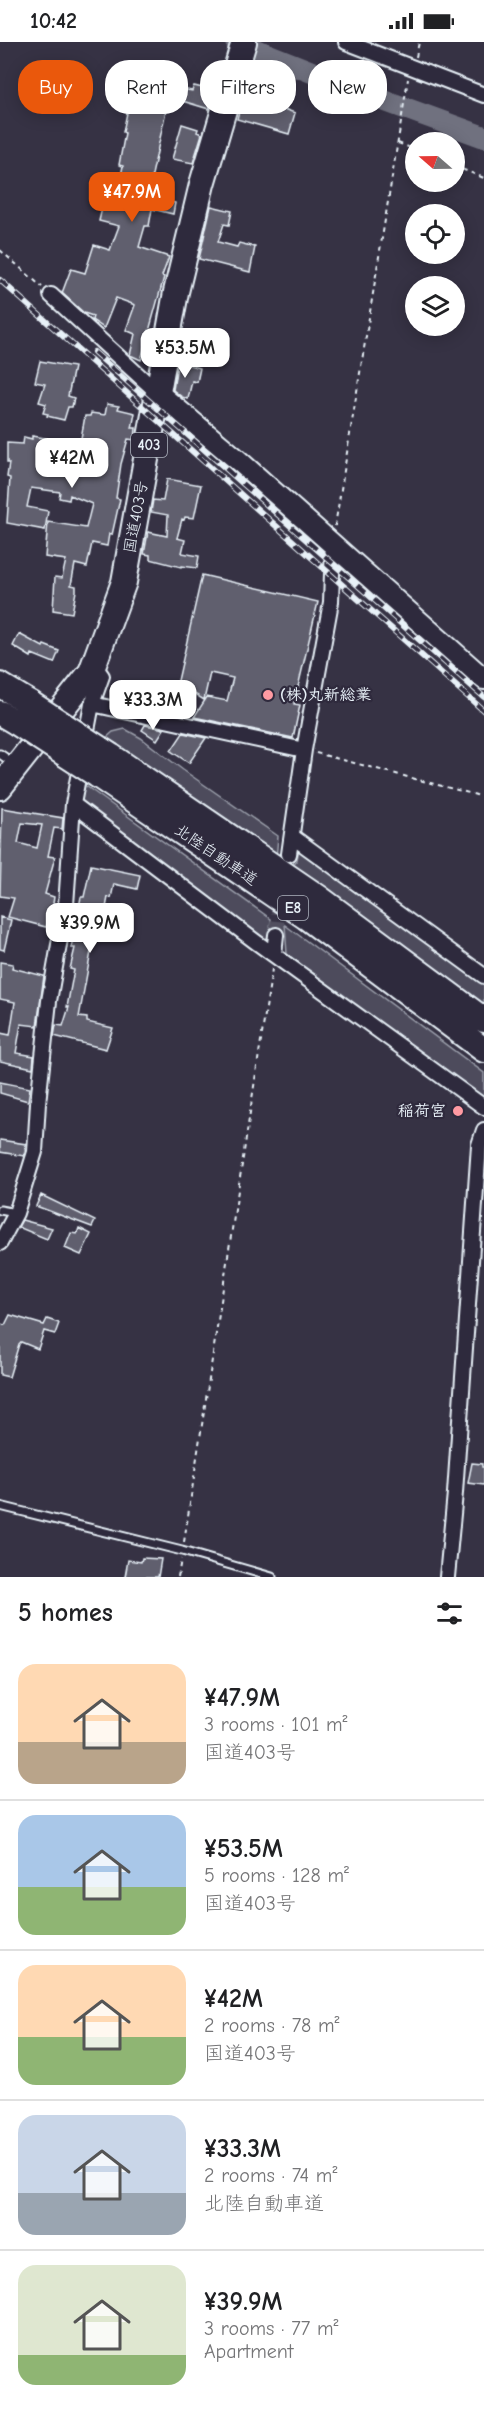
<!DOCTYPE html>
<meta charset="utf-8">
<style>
:root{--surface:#fff;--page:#f6f6f6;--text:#202124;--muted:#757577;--line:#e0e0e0;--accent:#ea580c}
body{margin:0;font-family:"Comic Neue","Klee One",sans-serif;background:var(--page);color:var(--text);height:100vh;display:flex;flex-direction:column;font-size:22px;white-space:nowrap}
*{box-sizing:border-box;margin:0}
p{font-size:20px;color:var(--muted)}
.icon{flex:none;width:33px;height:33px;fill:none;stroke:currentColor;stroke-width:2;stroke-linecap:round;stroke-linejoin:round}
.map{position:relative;height:1535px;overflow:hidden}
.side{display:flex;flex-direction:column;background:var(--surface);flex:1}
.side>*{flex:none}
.banner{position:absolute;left:18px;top:18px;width:448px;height:54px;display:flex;gap:12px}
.needle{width:39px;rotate:290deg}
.controls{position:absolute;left:405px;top:90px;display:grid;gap:12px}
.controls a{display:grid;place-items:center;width:60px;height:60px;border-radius:50%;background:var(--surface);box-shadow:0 3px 15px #0003;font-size:30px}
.price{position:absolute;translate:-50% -51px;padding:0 14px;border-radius:12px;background:#fff;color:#222;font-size:20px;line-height:39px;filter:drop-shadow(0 2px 3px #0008)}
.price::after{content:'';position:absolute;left:50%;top:36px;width:18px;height:14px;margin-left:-9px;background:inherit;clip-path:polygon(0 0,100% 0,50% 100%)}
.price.on{background:var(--accent);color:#fff}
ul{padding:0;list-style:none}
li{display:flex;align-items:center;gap:18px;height:150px;padding:0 18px}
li+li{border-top:2px solid var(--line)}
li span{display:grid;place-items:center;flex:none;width:168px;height:120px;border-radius:18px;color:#555}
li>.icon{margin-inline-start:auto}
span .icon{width:72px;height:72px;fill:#fffc;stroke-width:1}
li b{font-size:26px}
h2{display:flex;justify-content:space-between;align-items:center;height:72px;padding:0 18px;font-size:26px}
.pill{padding:0 21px;border-radius:24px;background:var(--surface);box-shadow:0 3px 15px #0003;font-size:21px;line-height:54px}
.pill.on{background:var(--accent);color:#fff}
.status{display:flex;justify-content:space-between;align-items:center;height:42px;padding:0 30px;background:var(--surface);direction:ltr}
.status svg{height:16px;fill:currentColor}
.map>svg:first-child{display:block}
.green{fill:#4d4b5c;stroke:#9a9eaa;stroke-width:1.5}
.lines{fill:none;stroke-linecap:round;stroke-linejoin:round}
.river{stroke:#70717f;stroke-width:22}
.building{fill:#605e6e;stroke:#e8f1f8;stroke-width:1.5;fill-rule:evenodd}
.street-tunnel{stroke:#514f5f;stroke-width:14;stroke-dasharray:14 7;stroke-linecap:butt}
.lane-casing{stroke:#e8f1f8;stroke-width:11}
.street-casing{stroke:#e8f1f8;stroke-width:18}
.secondary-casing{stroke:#e8f1f8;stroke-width:24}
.highway-casing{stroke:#e8f1f8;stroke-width:28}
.path{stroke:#e8f1f8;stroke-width:2;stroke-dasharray:4.5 4.5;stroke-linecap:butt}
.lane{stroke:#2f2a3d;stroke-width:7}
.street{stroke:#2f2a3d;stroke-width:14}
.secondary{stroke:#2f2a3d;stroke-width:20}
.highway{stroke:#2f2a3d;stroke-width:24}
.rail-casing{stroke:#e8f1f8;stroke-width:6}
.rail{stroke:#2f2a3d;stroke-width:4;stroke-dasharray:11;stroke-linecap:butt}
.highway-bridge-casing{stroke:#e8f1f8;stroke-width:28;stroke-linecap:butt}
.highway-bridge{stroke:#2f2a3d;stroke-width:24}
.poi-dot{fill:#ff9aa2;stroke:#2f2a3d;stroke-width:2}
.labels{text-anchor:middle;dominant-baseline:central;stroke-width:4.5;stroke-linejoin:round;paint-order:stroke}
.shield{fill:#2f2a3d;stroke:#b0b5c0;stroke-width:1.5}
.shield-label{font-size:15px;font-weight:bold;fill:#e8f1f8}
.street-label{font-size:16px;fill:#e8f1f8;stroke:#2f2a3d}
.poi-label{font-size:16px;font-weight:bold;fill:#e8f1f8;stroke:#2f2a3d;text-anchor:start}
</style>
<div class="status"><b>10:42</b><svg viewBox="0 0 49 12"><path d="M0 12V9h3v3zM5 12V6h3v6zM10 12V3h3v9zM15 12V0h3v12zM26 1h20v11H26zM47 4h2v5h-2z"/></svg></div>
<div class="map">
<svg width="484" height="1535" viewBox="0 0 484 1535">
<rect width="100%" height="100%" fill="#363244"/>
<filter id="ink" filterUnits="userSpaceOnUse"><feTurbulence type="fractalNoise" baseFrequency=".0167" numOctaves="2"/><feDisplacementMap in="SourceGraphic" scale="12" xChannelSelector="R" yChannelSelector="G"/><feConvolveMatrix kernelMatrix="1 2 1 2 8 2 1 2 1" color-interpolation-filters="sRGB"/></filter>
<g filter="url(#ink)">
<path class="green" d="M 125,687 L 141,696 L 183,728 L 278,794 L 276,818 L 105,697 L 113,690 Z
M 83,742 L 271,877 L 269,895 L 263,898 L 80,758 Z
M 299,807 L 484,940 L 484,963 L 290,826 L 297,818 Z
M 285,883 L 484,1031 L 484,1058 L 287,912 Z"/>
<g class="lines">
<path class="river" d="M 236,0 L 380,57 L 484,95"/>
</g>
<path class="building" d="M 155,42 L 192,49 L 194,44 L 215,49 L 209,67 L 169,55 L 150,142 L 172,148 L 168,159 L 175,161 L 173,172 L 152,167 L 149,184 L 145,184 L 139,205 L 169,215 L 162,234 L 164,235 L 141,318 L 130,313 L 135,292 L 126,288 L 135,263 L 116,256 L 104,286 L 92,278 L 93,274 L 84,271 L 62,251 L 71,227 L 85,231 L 94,203 L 110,208 L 119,184 L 99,179 L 103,162 L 101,162 L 105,150 L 117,154 L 123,124 L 119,123 L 125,91 L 123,90 L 128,66 L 126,66 L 129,55 L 150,59 Z
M 249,55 L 295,71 L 289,92 L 237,77 L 241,62 L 246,64 Z
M 182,82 L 198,87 L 197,90 L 202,92 L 193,121 L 172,117 Z
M 211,164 L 232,169 L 229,183 L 224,182 L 218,200 L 237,205 L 239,201 L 255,205 L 250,230 L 199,217 Z
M 40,319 L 74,325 L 68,354 L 74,356 L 72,365 L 68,365 L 64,378 L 47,374 L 48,372 L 43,371 L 46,362 L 39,360 L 45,342 L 35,340 Z
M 182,321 L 200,326 L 197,340 L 192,339 L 188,357 L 182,355 L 173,348 L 177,323 L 181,324 Z
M 107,362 L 119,364 L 118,367 L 135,371 L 132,386 L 136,386 L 135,398 L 128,397 L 121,422 L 116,456 L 120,457 L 112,493 L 109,492 L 107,504 L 92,501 L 87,525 L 75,522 L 71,543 L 76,544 L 76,549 L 72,571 L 53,568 L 55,535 L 62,536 L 66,518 L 45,515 L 48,480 L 86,486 L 92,462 L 70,453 L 69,458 L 59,456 L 60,450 L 31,446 L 27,465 L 48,469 L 45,488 L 7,481 L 10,436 L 7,435 L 9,421 L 7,421 L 7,401 L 23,402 L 24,395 L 32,397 L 32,394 L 80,402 L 85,374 L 90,374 L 91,371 L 105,373 Z
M 167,437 L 201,443 L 194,476 L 185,475 L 184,478 L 182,477 L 177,496 L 185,498 L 182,511 L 199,514 L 197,526 L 182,524 L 181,525 L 150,517 L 150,513 L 144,512 L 148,490 L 167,494 L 168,473 L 151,470 L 153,458 L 163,459 Z
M 202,533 L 318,560 L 294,662 L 300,663 L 293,696 L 194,675 L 207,655 L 227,659 L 233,636 L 210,631 L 204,658 L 190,649 L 175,671 L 134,662 L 137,648 L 160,654 L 161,650 L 175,652 Z
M 19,592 L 43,605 L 44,603 L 59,609 L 54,621 L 32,612 L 31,615 L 13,604 Z
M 145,683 L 164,687 L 157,698 L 142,688 Z
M 183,691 L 206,696 L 189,721 L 171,709 Z
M 2,766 L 63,776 L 62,787 L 54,786 L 48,814 L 55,815 L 45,852 L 54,855 L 53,861 L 57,862 L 53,884 L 47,883 L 46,885 L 8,875 L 14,856 L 0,854 ZM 22,781 L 42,783 L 37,806 L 18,801 Z
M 91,823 L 140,833 L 137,847 L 114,842 L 111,856 L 108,855 L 105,871 L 95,869 L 89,899 L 93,899 L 79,975 L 87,976 L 87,980 L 113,986 L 106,1007 L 54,994 L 56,983 L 63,984 L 69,965 L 67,965 L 74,928 L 70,927 L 75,906 L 71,906 L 81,855 L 84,855 Z
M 0,875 L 11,878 L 4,908 L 0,907 Z
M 0,920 L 13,922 L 12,926 L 44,934 L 37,984 L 21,982 L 16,1011 L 34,1014 L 33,1026 L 0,1019 L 0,991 L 10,993 L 15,960 L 0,957 Z
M 0,1040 L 30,1046 L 28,1059 L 0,1051 Z
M 0,1098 L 26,1102 L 24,1114 L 0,1110 Z
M 41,1153 L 95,1179 L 92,1185 L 36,1164 Z
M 22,1178 L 52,1186 L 47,1197 L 18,1185 Z
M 79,1186 L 91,1192 L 81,1213 L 65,1206 L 71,1191 L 77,1192 Z
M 10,1273 L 44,1283 L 47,1277 L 59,1281 L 55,1292 L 44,1289 L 38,1307 L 21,1300 L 19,1302 L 9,1335 L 0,1333 L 0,1282 L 5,1283 Z
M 472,1421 L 482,1422 L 482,1425 L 484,1425 L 484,1443 L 468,1441 Z
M 142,1516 L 161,1517 L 158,1535 L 125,1535 L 128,1518 L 141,1520 Z"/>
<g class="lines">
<path class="street-tunnel" d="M 276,893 L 280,853"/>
<g class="lane-casing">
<path id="lane" d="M 0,712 L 13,721
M 0,1168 L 16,1171
M 0,1464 L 182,1509 L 272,1535"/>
</g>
<g class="street-casing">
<path id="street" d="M 346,0 L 484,53
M 51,253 L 158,351
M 92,662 L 304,708
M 73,762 L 256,900 L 484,1065
M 293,795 L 484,934
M 289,812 L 304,708 L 331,560 L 333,502
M 274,912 L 276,893
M 0,1201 L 16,1171 L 35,1110 L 38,1061 L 49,959 L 66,863 L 73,762 L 92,662 L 102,634 L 94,623
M 447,1535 L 455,1451 L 479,1103 L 484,1088"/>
</g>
<g class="secondary-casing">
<path id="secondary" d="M 158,351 L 239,419 L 484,637"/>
</g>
<g class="highway-casing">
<path id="highway" d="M 0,643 L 30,661
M 0,671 L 17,681
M 111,714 L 318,855 L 484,978
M 97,733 L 306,875 L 484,1008
M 0,745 L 91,630 L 124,540 L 176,250 L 202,142 L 244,0"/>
</g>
<path class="path" d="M 416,15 L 419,0
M 398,101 L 416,108
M 454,124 L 484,136
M 0,208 L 42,245
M 335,484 L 408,37
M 316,711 L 484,755
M 184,1500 L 272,927
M 178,1535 L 181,1517"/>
<use href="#lane" class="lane"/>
<use href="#street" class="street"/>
<use href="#secondary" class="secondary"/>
<use href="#highway" class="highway"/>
<g class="rail-casing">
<path id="rail" d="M 0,238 L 484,669
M 94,310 L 484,655"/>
</g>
<use href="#rail" class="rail"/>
<g class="highway-bridge-casing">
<path id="highway-bridge" d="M 30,661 L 111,714
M 17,681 L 97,733"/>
</g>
<use href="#highway-bridge" class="highway-bridge"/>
</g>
</g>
<g class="poi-dot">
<circle cx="268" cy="653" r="6"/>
<circle cx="458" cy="1069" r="6"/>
</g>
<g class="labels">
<g class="shield">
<rect x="131" y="391" width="36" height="24" rx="4.5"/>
<rect x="278" y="854" width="30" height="24" rx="4.5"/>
</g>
<g class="shield-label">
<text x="149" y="403">403</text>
<text x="293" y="866">E8</text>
</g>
<g class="street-label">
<text transform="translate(136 475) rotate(-80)">国道403号</text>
<text transform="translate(216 813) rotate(34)">北陸自動車道</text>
</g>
<g class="poi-label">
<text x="280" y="653">(株)丸新総業</text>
<text x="446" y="1069" text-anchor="end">稲荷宮</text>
</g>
</g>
</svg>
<div class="controls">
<a><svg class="needle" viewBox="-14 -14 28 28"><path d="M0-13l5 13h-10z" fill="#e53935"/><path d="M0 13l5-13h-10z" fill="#757577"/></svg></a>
<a><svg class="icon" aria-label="locate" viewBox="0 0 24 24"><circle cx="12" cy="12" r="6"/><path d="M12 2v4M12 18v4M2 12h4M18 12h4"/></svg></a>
<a><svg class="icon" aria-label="layers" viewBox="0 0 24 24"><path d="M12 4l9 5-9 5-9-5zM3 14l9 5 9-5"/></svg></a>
</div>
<b class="price on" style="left:132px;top:181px">¥47.9M</b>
<b class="price" style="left:185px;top:337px">¥53.5M</b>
<b class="price" style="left:72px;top:447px">¥42M</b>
<b class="price" style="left:153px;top:689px">¥33.3M</b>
<b class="price" style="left:90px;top:912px">¥39.9M</b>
<div class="banner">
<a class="pill on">Buy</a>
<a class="pill">Rent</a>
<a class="pill">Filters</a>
<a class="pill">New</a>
</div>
</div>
<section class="side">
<h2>5 homes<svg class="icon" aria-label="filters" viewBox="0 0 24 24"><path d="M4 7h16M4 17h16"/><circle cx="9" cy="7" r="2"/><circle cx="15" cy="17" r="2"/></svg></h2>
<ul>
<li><span style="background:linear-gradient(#ffd9b3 65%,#b9a48a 0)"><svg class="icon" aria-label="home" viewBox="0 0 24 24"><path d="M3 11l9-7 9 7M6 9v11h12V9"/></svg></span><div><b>¥47.9M</b><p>3 rooms · 101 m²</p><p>国道403号</p></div></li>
<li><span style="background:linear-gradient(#a9c7e8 60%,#8fb573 0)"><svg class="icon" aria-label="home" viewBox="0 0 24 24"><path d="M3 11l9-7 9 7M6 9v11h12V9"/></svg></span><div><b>¥53.5M</b><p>5 rooms · 128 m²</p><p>国道403号</p></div></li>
<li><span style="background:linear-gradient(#ffd9b3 60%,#8fb573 0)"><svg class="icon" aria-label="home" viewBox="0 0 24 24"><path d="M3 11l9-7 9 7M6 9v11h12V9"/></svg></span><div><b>¥42M</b><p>2 rooms · 78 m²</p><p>国道403号</p></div></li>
<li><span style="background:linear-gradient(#c9d6e8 65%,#9aa5b1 0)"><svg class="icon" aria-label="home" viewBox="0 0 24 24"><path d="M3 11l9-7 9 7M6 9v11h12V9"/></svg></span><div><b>¥33.3M</b><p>2 rooms · 74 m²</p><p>北陸自動車道</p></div></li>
<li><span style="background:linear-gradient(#dfe7d0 75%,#8fb573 0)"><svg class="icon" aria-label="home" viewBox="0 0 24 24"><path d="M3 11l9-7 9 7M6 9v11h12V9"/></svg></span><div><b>¥39.9M</b><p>3 rooms · 77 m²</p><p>Apartment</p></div></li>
</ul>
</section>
